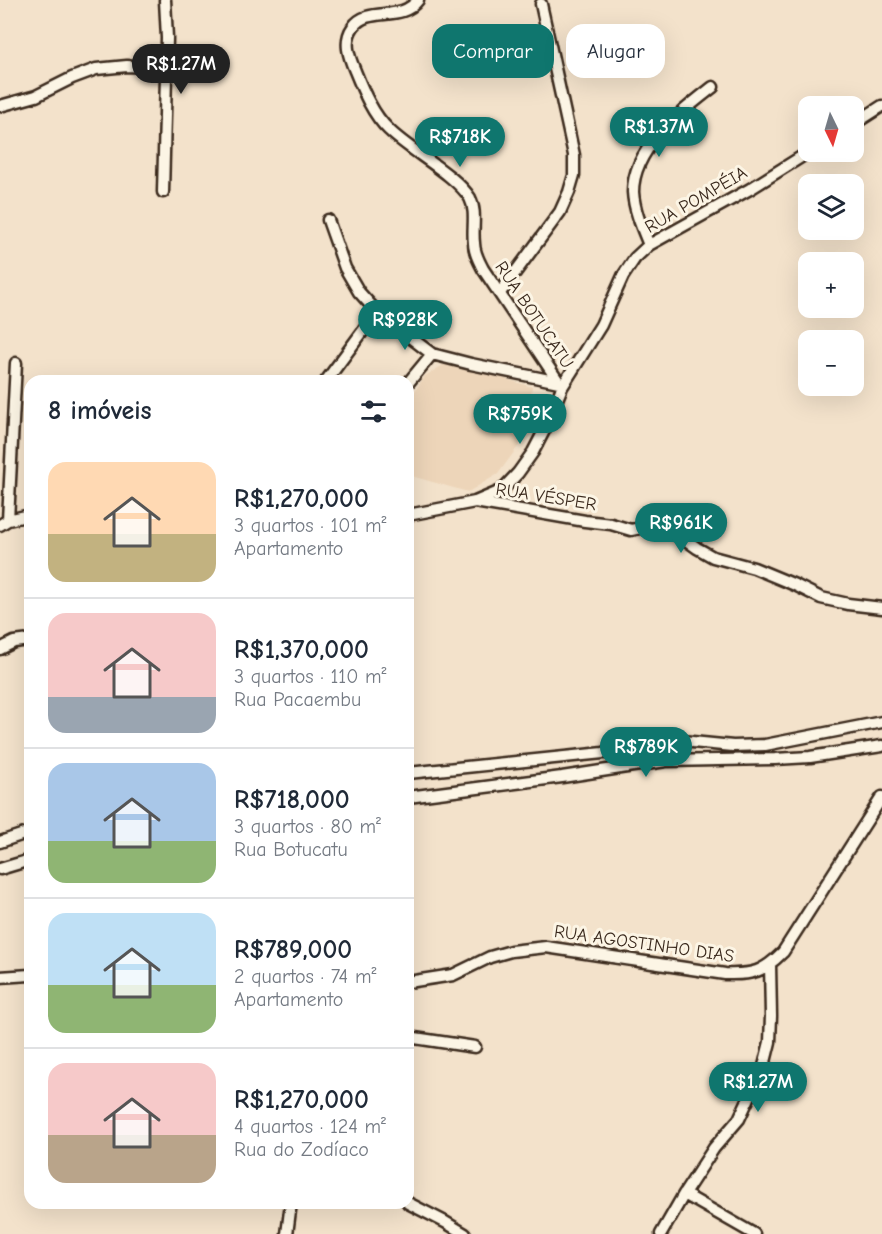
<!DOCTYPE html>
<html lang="pt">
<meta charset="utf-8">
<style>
:root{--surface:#fff;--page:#f6f6f7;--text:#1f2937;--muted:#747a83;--line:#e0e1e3;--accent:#0f766e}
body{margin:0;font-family:"Comic Neue",sans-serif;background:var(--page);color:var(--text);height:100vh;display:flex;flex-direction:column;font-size:22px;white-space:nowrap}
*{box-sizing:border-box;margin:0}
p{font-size:20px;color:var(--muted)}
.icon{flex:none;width:33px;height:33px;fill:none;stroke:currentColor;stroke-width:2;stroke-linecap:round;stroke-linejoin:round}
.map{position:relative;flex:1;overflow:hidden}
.side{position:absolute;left:24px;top:375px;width:390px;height:834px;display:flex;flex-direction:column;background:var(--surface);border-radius:18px;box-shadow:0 6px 24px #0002}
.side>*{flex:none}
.banner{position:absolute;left:432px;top:24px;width:360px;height:54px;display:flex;gap:12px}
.needle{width:39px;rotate:175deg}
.buttons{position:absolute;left:798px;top:96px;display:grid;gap:12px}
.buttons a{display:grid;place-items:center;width:66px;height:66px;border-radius:12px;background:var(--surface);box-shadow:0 6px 24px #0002;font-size:30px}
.price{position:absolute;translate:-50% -51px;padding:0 14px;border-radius:21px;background:var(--accent);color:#fff;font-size:20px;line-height:39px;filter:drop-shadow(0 2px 3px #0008)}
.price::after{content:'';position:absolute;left:50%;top:36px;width:18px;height:14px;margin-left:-9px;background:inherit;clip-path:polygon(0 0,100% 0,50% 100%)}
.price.selected{background:#222;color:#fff}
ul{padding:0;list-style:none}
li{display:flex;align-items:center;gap:18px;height:150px;padding:0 24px}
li+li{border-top:2px solid var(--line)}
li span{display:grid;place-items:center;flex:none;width:168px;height:120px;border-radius:18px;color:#555}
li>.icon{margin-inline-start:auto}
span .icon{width:72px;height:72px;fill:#fffc;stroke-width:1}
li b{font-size:26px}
h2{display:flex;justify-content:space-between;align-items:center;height:72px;padding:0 24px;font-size:26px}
.tag{padding:0 21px;border-radius:18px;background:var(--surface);box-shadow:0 6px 24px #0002;font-size:21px;line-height:54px}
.tag.selected{background:var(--accent);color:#fff}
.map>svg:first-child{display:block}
.built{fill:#edd5b9}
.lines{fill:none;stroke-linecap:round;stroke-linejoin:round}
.minor-casing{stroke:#3b2a1e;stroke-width:15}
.minor{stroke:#fcf5e5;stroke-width:10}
.labels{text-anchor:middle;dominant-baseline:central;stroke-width:6;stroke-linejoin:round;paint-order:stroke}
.street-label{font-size:18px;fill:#3b2a1e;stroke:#fcf5e5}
</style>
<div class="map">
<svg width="882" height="1234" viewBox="0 0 882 1234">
<rect width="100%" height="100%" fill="#f3e2cb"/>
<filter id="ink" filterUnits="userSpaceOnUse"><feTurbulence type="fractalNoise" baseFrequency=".0167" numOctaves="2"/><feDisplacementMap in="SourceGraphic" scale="12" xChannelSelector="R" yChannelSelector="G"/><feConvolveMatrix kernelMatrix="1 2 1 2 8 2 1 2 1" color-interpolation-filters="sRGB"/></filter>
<g filter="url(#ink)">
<path class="built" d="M 445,364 L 496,376 L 532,387 L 525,437 L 498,474 L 468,492 L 408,475 L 408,401 L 425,376 Z"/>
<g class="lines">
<g class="minor-casing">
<path id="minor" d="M 418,0 C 401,23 368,5 353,27 C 343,41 349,57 355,71 C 363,91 373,115 389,130 C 410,151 455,174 470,198 C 477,212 472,228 474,243 C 474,253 479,261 483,269 L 562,387
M 0,106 L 36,96 L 72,78 L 96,69 L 127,66 L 166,68
M 854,124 L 882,106
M 163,192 L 167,38 L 165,0
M 328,220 L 345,268 L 359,292 L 377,312 L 432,354 L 471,364 L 559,382
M 649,245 C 642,228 634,210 633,192 C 633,147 681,112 713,87
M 500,293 L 560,212 L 569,192 L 574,175 L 574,155 L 541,4
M 326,381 L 377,312
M 408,383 L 432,354
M 475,502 L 585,521 L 611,524 L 631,530 L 646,527 L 668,531 L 683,538 L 697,548 L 713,557 L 754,568 L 795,585 L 821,598 L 848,604 L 882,608
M 408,515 L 475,502 L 501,491 L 518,473 L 533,452 L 546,427 L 562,387 L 601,325 L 623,276 L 635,258 L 649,245 L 750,189 L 809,152
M 8,520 L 16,363
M 0,525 L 8,520 L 30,515
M 0,649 L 14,642 L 30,640
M 408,773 L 603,753 L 663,743 L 682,741 L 733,746 L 765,745 L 882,722
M 408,797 L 562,777 L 666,761 L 775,759 L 810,757 L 882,746
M 0,842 L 30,832
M 0,869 L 30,860
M 0,977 L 30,975
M 408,982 L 453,975 L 490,957 L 511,951 L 546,947 L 725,974 C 753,975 763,972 783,952 L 882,797
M 408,1037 L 475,1047
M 684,1194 L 754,1234
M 408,1203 L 445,1222 L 465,1234
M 287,1234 L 291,1203
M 661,1234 L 684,1194 L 714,1148 L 739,1119 L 764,1066 L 770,1042 L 771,1016 L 770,964"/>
</g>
<use href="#minor" class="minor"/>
</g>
</g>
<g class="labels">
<g class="street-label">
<text transform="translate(696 200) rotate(-30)">RUA POMPÉIA</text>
<text transform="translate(534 315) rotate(56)">RUA BOTUCATU</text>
<text transform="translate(546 497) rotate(9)">RUA VÉSPER</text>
<text transform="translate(644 944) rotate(8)">RUA AGOSTINHO DIAS</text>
</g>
</g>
</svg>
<div class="buttons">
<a><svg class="needle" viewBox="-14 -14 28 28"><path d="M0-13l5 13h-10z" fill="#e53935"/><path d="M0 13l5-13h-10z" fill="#747a83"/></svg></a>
<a><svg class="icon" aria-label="layers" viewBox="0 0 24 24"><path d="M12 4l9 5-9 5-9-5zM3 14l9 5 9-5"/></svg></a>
<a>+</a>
<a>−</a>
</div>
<b class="price selected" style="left:181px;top:95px">R$1.27M</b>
<b class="price" style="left:659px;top:158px">R$1.37M</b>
<b class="price" style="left:460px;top:168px">R$718K</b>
<b class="price" style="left:405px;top:351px">R$928K</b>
<b class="price" style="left:520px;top:445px">R$759K</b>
<b class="price" style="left:681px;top:554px">R$961K</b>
<b class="price" style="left:646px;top:778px">R$789K</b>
<b class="price" style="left:758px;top:1113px">R$1.27M</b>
<div class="banner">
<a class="tag selected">Comprar</a>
<a class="tag">Alugar</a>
</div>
<section class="side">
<h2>8 imóveis<svg class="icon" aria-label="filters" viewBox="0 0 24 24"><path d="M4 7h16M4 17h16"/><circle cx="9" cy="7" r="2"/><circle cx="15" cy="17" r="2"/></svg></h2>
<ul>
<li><span style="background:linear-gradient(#ffd9b3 60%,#c2b280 0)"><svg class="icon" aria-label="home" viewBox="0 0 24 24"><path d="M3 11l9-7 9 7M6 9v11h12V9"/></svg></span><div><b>R$1,270,000</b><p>3 quartos · 101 m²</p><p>Apartamento</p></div></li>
<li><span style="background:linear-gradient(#f6c9c9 70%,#9aa5b1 0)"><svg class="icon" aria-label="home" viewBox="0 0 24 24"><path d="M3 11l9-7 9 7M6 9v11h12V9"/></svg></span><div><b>R$1,370,000</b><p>3 quartos · 110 m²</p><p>Rua Pacaembu</p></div></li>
<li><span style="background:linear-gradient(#a9c7e8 65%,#8fb573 0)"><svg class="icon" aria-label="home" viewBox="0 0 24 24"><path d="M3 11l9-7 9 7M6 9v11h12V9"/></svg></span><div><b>R$718,000</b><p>3 quartos · 80 m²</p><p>Rua Botucatu</p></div></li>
<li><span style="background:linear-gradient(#bfe0f5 60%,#8fb573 0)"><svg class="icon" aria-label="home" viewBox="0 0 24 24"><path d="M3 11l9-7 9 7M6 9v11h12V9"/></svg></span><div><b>R$789,000</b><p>2 quartos · 74 m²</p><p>Apartamento</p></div></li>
<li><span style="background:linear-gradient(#f6c9c9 60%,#b9a48a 0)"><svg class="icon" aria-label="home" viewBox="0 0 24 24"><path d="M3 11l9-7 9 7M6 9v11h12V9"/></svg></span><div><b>R$1,270,000</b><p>4 quartos · 124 m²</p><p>Rua do Zodíaco</p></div></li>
</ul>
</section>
</div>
